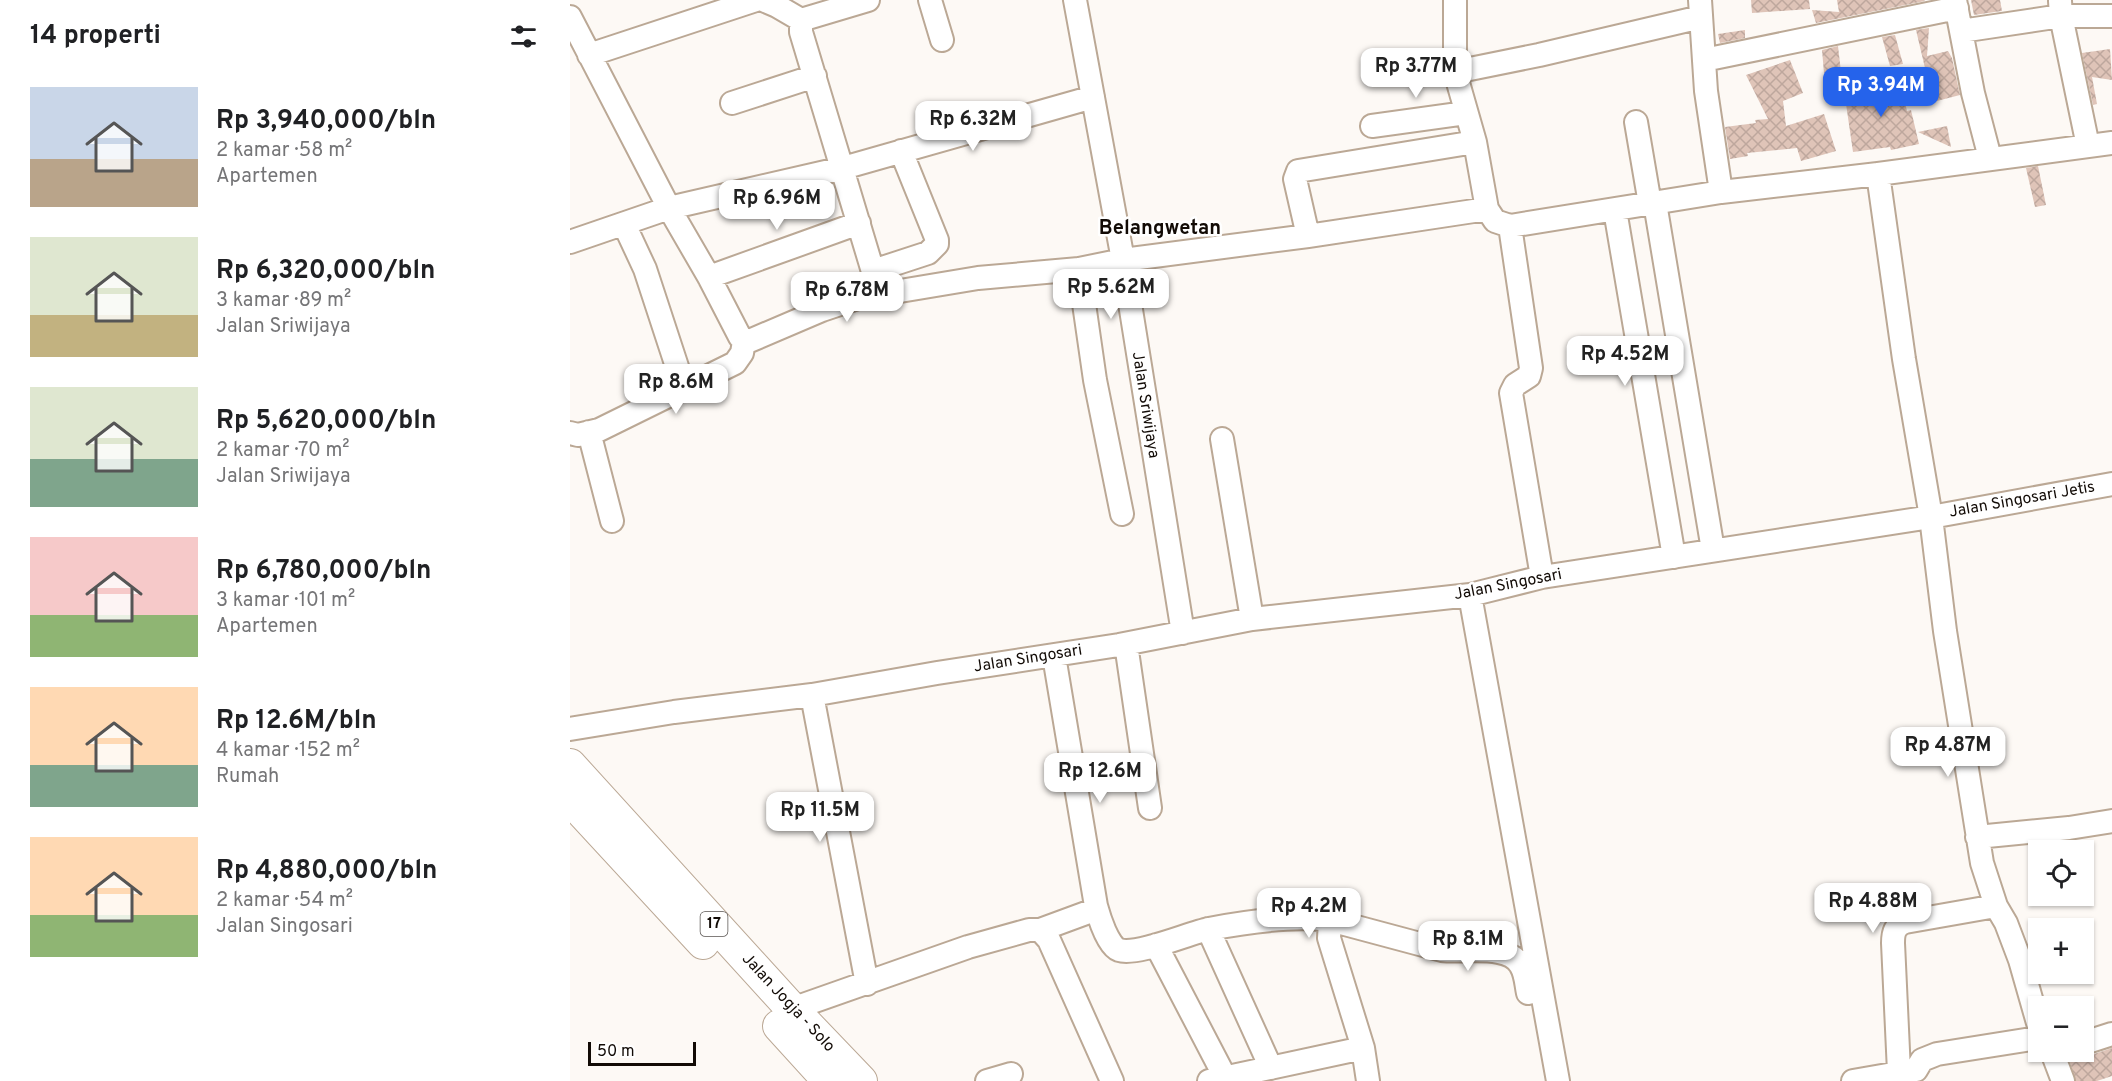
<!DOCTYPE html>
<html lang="id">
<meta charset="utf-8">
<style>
:root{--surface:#fff;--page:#f2f2f2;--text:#202124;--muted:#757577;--accent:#2563eb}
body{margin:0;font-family:Overpass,sans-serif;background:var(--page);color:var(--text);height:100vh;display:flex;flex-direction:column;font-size:22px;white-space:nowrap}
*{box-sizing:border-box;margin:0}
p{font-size:20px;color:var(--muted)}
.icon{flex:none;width:33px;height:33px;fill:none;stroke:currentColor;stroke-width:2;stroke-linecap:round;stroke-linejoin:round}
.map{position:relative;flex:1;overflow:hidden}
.side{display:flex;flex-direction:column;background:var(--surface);width:570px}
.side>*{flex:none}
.tools{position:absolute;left:1458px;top:840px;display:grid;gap:12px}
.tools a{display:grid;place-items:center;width:66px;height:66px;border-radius:0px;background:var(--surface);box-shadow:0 2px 4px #0004;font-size:30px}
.scale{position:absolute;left:18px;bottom:15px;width:108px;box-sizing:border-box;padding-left:6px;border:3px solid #120b06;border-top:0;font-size:16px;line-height:21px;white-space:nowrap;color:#120b06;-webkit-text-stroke:4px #fff;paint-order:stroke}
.price{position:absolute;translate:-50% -51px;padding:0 14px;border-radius:12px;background:#fff;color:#222;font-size:20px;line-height:39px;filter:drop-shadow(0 2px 3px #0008)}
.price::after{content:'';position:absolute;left:50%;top:36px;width:18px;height:14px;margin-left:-9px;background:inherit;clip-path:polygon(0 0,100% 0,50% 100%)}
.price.on{background:var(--accent);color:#fff}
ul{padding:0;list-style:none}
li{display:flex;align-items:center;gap:18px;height:150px;padding:0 30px}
li span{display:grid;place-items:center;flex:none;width:168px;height:120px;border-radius:0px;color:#555}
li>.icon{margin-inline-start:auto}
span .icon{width:72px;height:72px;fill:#fffc;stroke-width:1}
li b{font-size:26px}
h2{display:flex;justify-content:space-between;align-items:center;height:72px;padding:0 30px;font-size:26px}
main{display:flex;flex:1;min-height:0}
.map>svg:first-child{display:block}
.building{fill:url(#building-cross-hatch)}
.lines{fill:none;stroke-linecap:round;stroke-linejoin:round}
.minor-casing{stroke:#bba895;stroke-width:26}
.highway-casing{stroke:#bba895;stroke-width:34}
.minor{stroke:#fff;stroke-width:22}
.highway{stroke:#fff;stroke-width:32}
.labels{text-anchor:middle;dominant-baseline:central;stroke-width:5;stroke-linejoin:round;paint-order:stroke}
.shield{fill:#fff;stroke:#595451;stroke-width:1.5}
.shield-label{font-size:15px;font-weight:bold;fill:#120b06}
.street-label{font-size:16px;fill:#120b06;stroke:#fff}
.quarter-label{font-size:20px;font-weight:bold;fill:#120b06;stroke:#fff}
</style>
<main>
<section class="side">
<h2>14 properti<svg class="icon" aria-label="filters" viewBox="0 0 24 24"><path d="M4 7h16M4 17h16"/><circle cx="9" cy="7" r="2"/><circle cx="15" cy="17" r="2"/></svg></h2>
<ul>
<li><span style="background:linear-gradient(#c9d6e8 60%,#b9a48a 0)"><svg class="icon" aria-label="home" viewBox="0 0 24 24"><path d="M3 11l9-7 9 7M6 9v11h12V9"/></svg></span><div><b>Rp 3,940,000/bln</b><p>2 kamar · 58 m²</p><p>Apartemen</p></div></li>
<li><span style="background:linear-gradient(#dfe7d0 65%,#c2b280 0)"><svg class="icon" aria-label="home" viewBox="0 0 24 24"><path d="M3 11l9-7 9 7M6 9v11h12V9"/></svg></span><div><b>Rp 6,320,000/bln</b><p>3 kamar · 89 m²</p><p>Jalan Sriwijaya</p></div></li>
<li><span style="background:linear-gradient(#dfe7d0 60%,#7fa58c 0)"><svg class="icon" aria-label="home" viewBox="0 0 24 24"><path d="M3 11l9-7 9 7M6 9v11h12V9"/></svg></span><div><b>Rp 5,620,000/bln</b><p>2 kamar · 70 m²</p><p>Jalan Sriwijaya</p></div></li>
<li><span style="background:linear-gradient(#f6c9c9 65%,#8fb573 0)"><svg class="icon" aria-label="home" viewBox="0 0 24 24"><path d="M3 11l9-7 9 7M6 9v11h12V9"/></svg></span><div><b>Rp 6,780,000/bln</b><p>3 kamar · 101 m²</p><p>Apartemen</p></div></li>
<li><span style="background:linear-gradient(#ffd9b3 65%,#7fa58c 0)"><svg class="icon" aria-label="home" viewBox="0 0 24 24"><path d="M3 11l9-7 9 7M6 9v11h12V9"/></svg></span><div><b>Rp 12.6M/bln</b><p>4 kamar · 152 m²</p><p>Rumah</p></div></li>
<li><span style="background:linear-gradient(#ffd9b3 65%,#8fb573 0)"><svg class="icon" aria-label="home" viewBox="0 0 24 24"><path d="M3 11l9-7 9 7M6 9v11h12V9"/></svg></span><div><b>Rp 4,880,000/bln</b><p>2 kamar · 54 m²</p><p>Jalan Singosari</p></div></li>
</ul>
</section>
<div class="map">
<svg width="1542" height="1081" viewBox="0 0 1542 1081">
<defs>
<pattern id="building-cross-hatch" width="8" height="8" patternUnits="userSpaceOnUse" patternTransform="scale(1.5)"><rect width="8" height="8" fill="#dfc4b8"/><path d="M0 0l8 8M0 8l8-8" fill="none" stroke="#bea79d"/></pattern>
</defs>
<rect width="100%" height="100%" fill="#fdf9f5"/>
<path class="building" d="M 1181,0 L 1239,0 L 1240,9 L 1182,13 Z
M 1267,0 L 1354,0 L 1355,1 L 1246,23 L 1242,10 L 1269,12 Z
M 1401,0 L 1430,0 L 1432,11 L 1404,15 Z
M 1359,28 L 1357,56 L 1378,51 L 1382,58 L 1390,95 L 1363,102 L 1346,30 Z
M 1175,30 L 1175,38 L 1150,43 L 1148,34 Z
M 1325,35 L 1333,64 L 1320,66 L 1312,37 Z
M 1268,46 L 1271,72 L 1254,73 L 1252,50 Z
M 1540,49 L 1542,80 L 1522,77 L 1527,104 L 1523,105 L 1512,53 Z
M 1220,60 L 1233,93 L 1213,101 L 1216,126 L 1254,114 L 1266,151 L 1231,161 L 1227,148 L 1177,153 L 1178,156 L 1160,159 L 1155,127 L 1186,123 L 1185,120 L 1198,119 L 1176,75 Z
M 1328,72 L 1337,111 L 1341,110 L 1349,144 L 1321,150 L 1320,147 L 1283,152 L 1275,97 L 1312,91 L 1308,77 Z
M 1377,126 L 1381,147 L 1348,132 Z
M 1468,166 L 1476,205 L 1465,207 L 1456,168 Z
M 1542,1048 L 1542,1076 L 1527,1081 L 1506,1081 L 1498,1057 L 1507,1054 L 1518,1056 Z"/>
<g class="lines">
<g class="minor-casing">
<path id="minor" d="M 193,0 L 207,6 L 231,20 L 298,0
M 360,0 L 372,40
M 505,0 L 553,260 L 613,633
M 885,0 L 885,72 L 905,142 L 917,209
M 1130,0 L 1136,91 L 1151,192
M 1385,0 L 1403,93 L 1420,158
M 1490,1 L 1491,16 L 1518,146
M 0,17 L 99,208 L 139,277 L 170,337 L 177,342 L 252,310 L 288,298 L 408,278 L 509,269 L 553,260 L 738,236 L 917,209 L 925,221 L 940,226 L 1151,192 L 1308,174 L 1542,143
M 231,20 L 231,32 L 310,295
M 1391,31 L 1491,16 L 1542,16
M 19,55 L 186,0
M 1134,60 L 1387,8
M 885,72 L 969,55 L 1131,17
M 162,103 L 245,76
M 1066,122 L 1080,204
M 802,126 L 896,113
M 1308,174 L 1334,359 L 1361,517 L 1375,631 L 1412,863 L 1426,906 L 1436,923 L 1450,960 L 1468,1023
M 1085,203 L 1143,550
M 1045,210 L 1104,557
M 54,224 L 75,269 L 114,388
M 940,226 L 961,368 L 959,376 L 945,385 L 941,393 L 972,577
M 738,236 L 725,179 L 728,171 L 905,142
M 0,242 L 99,208 L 273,168 L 523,97
M 509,269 L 525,380 L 552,514
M 303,271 L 358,253 L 367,244 L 367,240 L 331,151
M 139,277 L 289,223
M 19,432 L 42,521
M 0,433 L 8,435 L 29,430 L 165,363 L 172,353 L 174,341
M 652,439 L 682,619
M 900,595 L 988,1081
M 556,644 L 580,808
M 484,656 L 526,906 C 529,917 538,946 549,950 C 567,956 619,933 639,929 C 676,922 723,915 760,920 L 759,938 L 793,1048 L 798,1081
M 242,695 L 297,984
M 0,729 L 104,712 L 242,695 L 367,673 L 549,645 L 682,619 L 900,595 L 972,577 L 1361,517 L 1542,484
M 1407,837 L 1499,828 L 1542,821
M 760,920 L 872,950 C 894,953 940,943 951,966 C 956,974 956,984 958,993
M 638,929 L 701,1068
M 470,930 L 527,909
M 586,945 L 657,1081
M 222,1009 L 398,947 L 459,930 L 470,930 L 479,940 L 542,1081
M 1514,1043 L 1542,1034
M 1482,1052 L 1493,1081
M 1329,1072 L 1323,943 C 1323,932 1325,926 1335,922 L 1426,906
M 417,1081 L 441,1074
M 639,1081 L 793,1048
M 1283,1081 L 1346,1070 L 1352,1060 L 1367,1054 L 1468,1038"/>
</g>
<g class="highway-casing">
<path id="highway" d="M 0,765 L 222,1009 L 291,1081
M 0,799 L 133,943
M 209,1026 L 259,1081"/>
</g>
<use href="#minor" class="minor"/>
<use href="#highway" class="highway"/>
</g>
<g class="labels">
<rect class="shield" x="130.5" y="912" width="27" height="24" rx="4.5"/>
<g class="shield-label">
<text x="144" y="924">17</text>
</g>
<g class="street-label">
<text transform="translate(575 405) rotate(81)">Jalan Sriwijaya</text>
<text transform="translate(1452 500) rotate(-10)">Jalan Singosari Jetis</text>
<text transform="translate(938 585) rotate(-11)">Jalan Singosari</text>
<text transform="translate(458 659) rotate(-9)">Jalan Singosari</text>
<text transform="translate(218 1003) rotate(47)">Jalan Jogja - Solo</text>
</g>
<g class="quarter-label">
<text x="590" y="229">Belangwetan</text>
</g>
</g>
</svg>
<div class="tools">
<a><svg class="icon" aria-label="locate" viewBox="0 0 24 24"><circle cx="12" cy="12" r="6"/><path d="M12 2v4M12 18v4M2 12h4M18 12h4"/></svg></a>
<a>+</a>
<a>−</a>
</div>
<div class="scale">50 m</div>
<b class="price" style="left:846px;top:99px">Rp 3.77M</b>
<b class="price on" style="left:1311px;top:118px">Rp 3.94M</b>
<b class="price" style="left:403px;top:152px">Rp 6.32M</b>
<b class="price" style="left:207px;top:231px">Rp 6.96M</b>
<b class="price" style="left:541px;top:320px">Rp 5.62M</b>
<b class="price" style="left:277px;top:323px">Rp 6.78M</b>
<b class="price" style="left:1055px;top:387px">Rp 4.52M</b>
<b class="price" style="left:106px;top:415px">Rp 8.6M</b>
<b class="price" style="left:1378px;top:778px">Rp 4.87M</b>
<b class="price" style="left:530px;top:804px">Rp 12.6M</b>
<b class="price" style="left:250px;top:843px">Rp 11.5M</b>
<b class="price" style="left:1303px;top:934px">Rp 4.88M</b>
<b class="price" style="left:739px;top:939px">Rp 4.2M</b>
<b class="price" style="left:898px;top:972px">Rp 8.1M</b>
</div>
</main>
